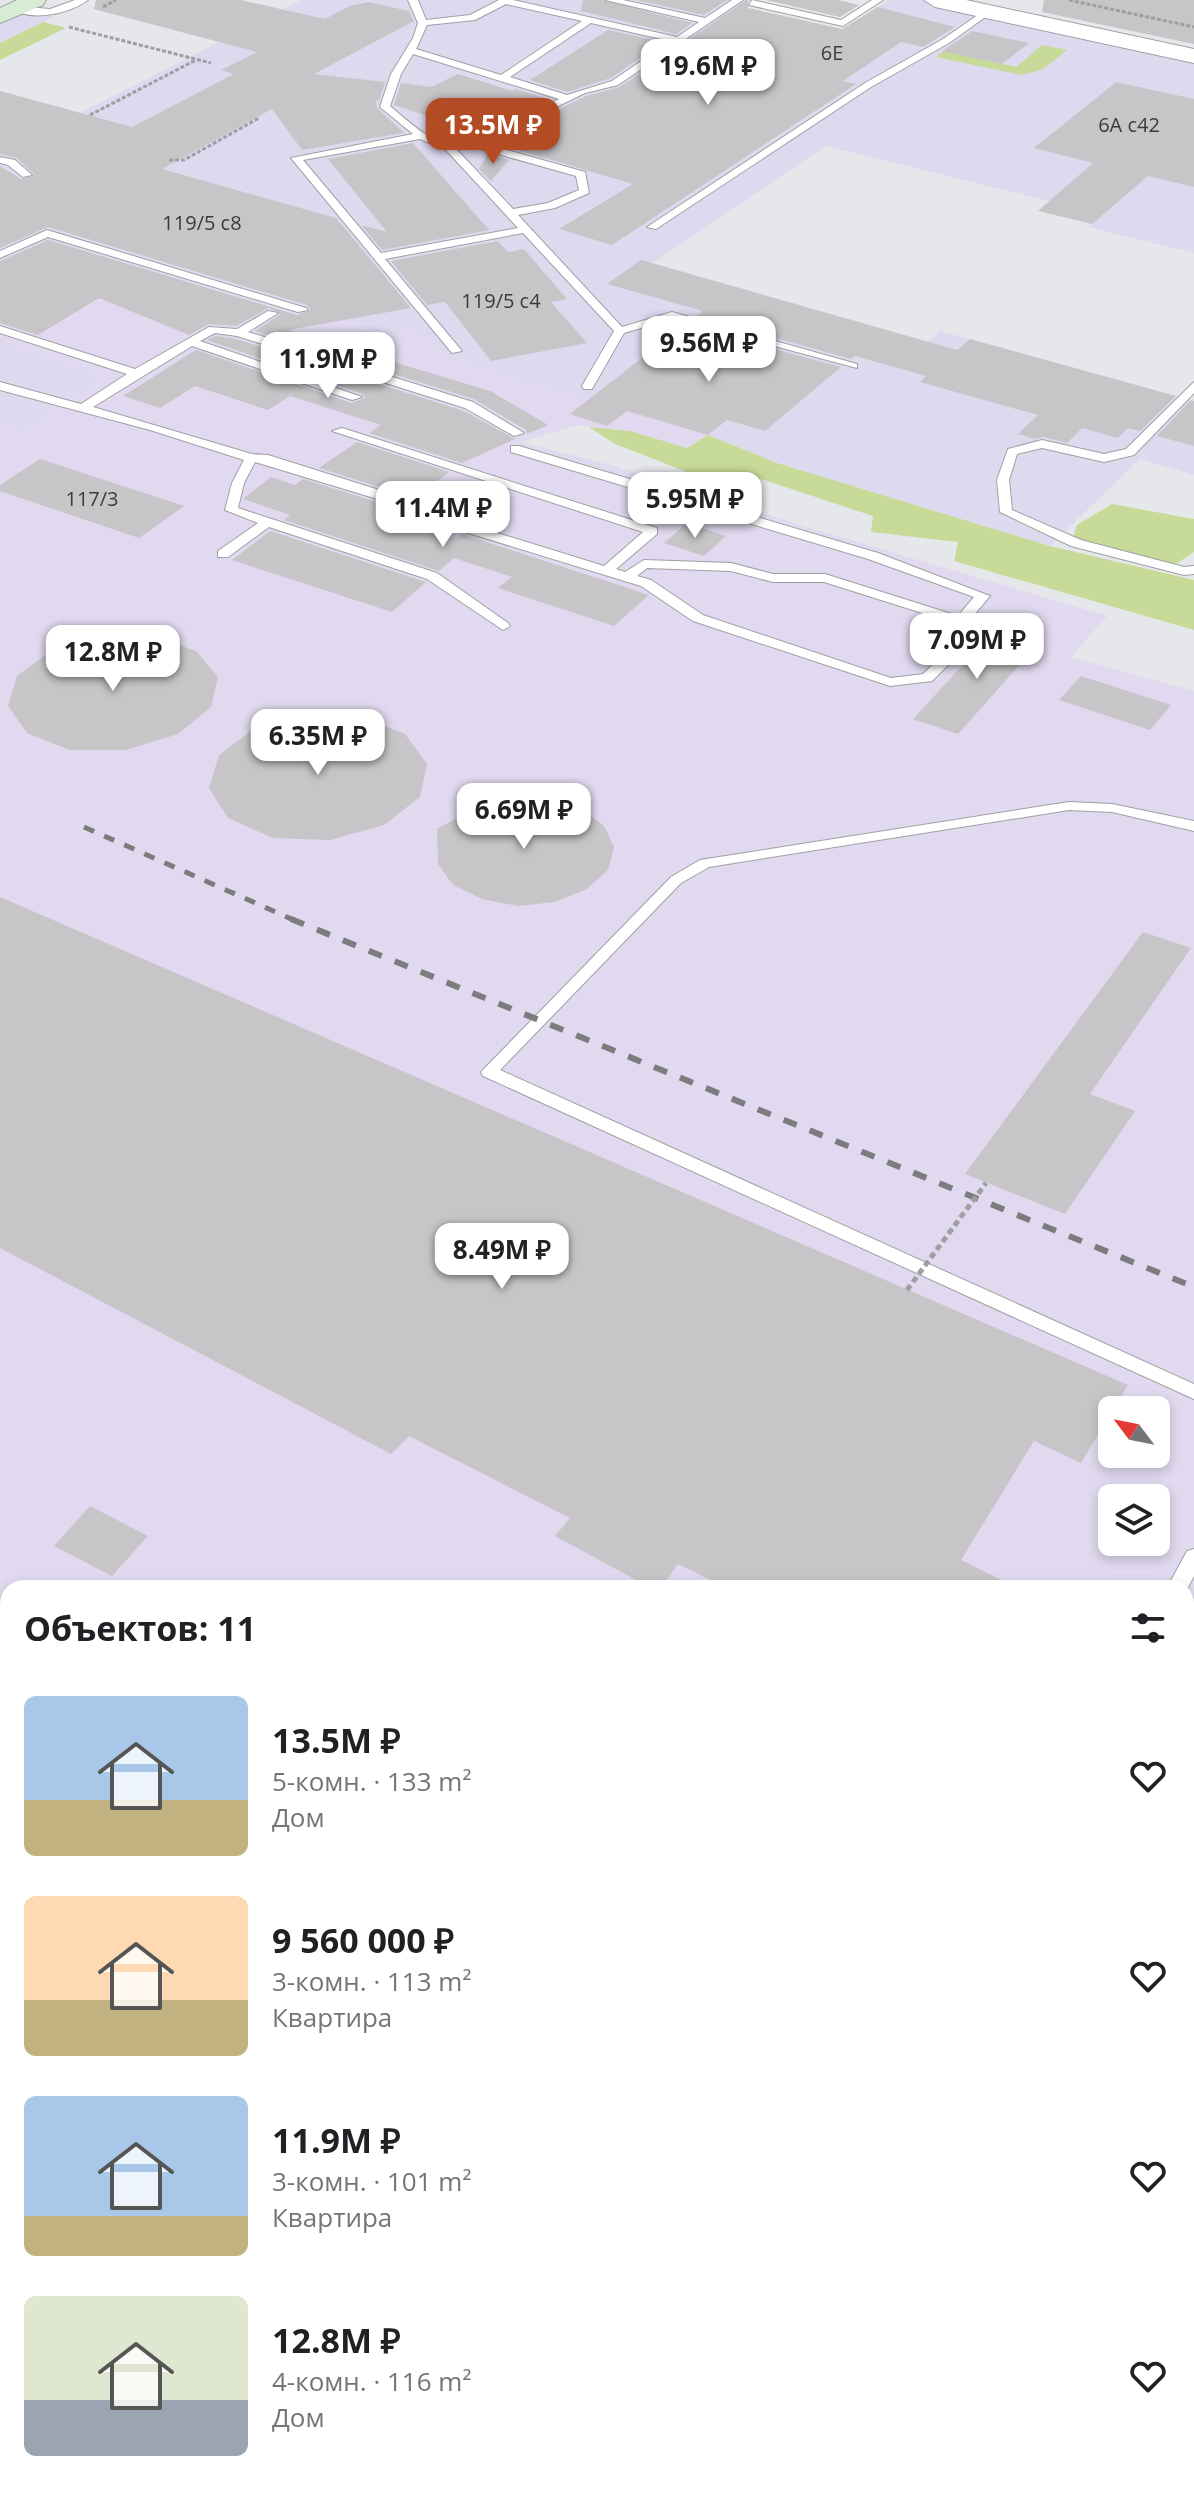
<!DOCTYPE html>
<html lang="ru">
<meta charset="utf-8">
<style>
:root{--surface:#fff;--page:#f6f6f6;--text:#202124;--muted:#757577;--accent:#b34c25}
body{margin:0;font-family:"Open Sans",sans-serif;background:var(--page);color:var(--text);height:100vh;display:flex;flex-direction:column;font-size:30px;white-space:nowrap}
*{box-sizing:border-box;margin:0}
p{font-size:26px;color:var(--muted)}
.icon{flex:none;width:44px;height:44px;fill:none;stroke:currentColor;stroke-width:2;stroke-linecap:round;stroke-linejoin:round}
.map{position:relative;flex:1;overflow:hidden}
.drawer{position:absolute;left:0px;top:1580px;width:1194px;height:914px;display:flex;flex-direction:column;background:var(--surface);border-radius:24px 24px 0 0;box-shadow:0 4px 12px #0003}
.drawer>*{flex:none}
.needle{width:52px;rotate:302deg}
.fabs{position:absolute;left:1098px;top:1396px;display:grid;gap:16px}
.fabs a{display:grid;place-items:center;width:72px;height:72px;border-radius:12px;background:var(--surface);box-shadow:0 4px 12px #0003;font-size:40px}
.price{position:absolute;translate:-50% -68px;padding:0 18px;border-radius:16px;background:#fff;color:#222;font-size:26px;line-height:52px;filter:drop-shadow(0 2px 4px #0008)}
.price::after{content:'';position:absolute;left:50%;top:48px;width:24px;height:18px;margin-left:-12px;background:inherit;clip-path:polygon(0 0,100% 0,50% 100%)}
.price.active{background:var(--accent);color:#fff}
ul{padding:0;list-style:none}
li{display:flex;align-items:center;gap:24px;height:200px;padding:0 24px}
li span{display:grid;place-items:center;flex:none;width:224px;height:160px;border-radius:12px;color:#555}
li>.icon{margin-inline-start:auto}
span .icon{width:96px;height:96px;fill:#fffc;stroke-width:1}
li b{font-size:34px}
h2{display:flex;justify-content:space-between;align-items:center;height:96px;padding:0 24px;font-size:34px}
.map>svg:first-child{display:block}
.commercial{fill:#dddaf0}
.industrial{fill:#e0d9ef;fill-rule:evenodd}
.green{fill:#c8da97}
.building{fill:#c7c5c7}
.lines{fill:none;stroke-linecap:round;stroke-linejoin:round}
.service-casing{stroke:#9fa0a3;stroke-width:2}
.tertiary-casing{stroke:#9fa0a3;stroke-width:2}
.secondary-casing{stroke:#9fa0a3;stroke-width:2}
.path{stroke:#9e9fa1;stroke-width:3;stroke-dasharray:4 2;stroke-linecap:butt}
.service{fill:#fff;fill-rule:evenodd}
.tertiary{fill:#fff;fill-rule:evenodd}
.secondary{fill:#d6ecd4;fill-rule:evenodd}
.rail-far1{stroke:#7c7c7e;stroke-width:5;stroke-dasharray:11 11;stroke-linecap:butt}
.rail{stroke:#7c7c7e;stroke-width:6;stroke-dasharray:14 14;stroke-linecap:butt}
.path-bridge{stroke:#9e9fa1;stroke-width:5;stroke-dasharray:6 4;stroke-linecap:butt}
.labels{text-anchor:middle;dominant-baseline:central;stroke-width:6;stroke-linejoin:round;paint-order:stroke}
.far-number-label{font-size:20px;fill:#3b3a3c}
</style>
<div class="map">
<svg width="1194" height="2493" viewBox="0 0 1194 2493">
<rect width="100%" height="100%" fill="#e6e7ea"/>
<path class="commercial" d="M 301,0 L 751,0 L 729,14 L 816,48 L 889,0 L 923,0 L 1194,59 L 1194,253 L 1088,227 L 1091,224 L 1049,201 L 826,146 L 653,263 L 927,342 L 940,331 L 1194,401 L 1194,475 L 1140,459 L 1050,546 L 777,463 L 708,435 L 448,358 L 411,325 L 376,334 L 0,152 L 0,91 L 80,113 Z
M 29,11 L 54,17 L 0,43 L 0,25 Z
M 0,343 L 106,377 L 21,430 L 0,423 Z
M 0,2285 L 8,2286 L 8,2486 L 316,2486 L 326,2493 L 0,2493 Z"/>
<path class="industrial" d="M 0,152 L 8,153 L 329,299 L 346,319 L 376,334 L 411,325 L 448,358 L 708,435 L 687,448 L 630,431 L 579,425 L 520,442 L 607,464 L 807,527 L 1107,616 L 1071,657 L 1194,691 L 1194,2493 L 326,2493 L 316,2486 L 1186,2486 L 1186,1588 L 8,1588 L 8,2286 L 0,2285 L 0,423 L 21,430 L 105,378 L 0,343 ZM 1112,1410 L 1156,1410 L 1156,1454 L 1112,1454 ZM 1112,1498 L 1156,1498 L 1156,1542 L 1112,1542 Z"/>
<path class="green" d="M 43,22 L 66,28 L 0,60 L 0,43 Z
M 1042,45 L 1067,50 L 1043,69 L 1022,75 L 936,57 L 944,51 L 1016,67 Z
M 589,427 L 630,431 L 687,448 L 708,435 L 777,463 L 1050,546 L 1194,580 L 1194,630 L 954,561 L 958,542 L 871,532 L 873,516 L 761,479 L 700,477 L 615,444 Z
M 1112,504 L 1194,519 L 1194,552 L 1173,566 L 1073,537 L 1077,525 Z"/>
<path class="building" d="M 96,0 L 241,0 L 325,19 L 350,6 L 369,2 L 409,11 L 414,21 L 314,74 L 385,82 L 379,101 L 376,100 L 377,108 L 404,133 L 302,150 L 272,109 L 162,169 L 336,218 L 411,308 L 288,330 L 490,391 L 548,425 L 527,434 L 526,430 L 474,399 L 255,331 L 281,314 L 269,308 L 236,326 L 209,324 L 189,335 L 99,298 L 38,335 L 0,323 L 0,261 L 48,240 L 297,315 L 311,310 L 307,305 L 48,227 L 0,248 L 0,166 L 21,179 L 35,175 L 17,158 L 0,154 L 0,91 L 132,127 L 234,74 L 221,70 L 257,52 L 94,9 Z
M 583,0 L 602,0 L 692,23 L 676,34 L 581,11 Z
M 637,0 L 727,0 L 704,15 Z
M 746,0 L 748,0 L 748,8 L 842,29 L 878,7 L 955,27 L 923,47 L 901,42 L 843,81 L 856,84 L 612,245 L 559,229 L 633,184 L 494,143 L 496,140 L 586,96 L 620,87 Z
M 766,0 L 838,0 L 859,5 L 840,17 Z
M 1044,0 L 1194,0 L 1194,44 L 1042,12 Z
M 608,30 L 663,42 L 611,78 L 567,92 L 530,80 Z
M 972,31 L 1029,43 L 1002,64 L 942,51 Z
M 458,74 L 512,91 L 516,89 L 551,100 L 481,134 L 394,105 L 401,83 L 431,87 Z
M 1116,82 L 1194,99 L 1194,187 L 1148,176 L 1092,224 L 1038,211 L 1093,163 L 1034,148 Z
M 413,143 L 474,213 L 489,230 L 382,250 L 361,225 L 387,232 L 328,159 Z
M 488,154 L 509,160 L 491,181 L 479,169 Z
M 498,241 L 508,252 L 524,249 L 567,299 L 551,302 L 587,343 L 491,361 L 445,302 L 427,305 L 391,261 Z
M 641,260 L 957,350 L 970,339 L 1176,396 L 1140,431 L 1128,428 L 1118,438 L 1082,428 L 1067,443 L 1043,437 L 1035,439 L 1018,434 L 1038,415 L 920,382 L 926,376 L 855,356 L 851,359 L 697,316 L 703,311 L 607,284 Z
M 684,325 L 841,367 L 765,431 L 727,420 L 708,435 L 627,411 L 607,426 L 570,414 Z
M 216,336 L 236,339 L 464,411 L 515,439 L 462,463 L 369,433 L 381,425 L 290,396 L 268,410 L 195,386 L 160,408 L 123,396 L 196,350 L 351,403 L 365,398 L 363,394 L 207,340 Z
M 1191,400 L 1194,401 L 1194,446 L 1157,436 Z
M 357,442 L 449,472 L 414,498 L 319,468 Z
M 40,459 L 184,506 L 139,538 L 0,491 L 0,485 Z
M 271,477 L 295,485 L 303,479 L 399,509 L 389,516 L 457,538 L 462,534 L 649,595 L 614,626 L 498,588 L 512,577 L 454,558 L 439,571 L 284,520 L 290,515 L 243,499 Z
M 687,523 L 726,536 L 704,556 L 664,543 Z
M 270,531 L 426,582 L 392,612 L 232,560 Z
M 997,628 L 1041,641 L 958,734 L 913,719 Z
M 102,636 L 154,636 L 196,651 L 218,677 L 211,707 L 178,734 L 126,750 L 70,750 L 27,733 L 8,706 L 17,676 L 52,650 Z
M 1081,676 L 1171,705 L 1150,730 L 1059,700 Z
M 307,715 L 361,717 L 405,734 L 427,764 L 420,797 L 384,825 L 330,840 L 273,838 L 228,818 L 209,788 L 219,755 L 255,728 Z
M 513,798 L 549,799 L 582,809 L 604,826 L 614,847 L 608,870 L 587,889 L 555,902 L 518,906 L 482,899 L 453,885 L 438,864 L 437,829 L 479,806 Z
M 0,897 L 1128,1385 L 1081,1463 L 1034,1441 L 961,1560 L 1017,1588 L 727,1588 L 678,1564 L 661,1588 L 651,1588 L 555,1536 L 570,1518 L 409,1436 L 391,1454 L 0,1248 Z
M 1143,932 L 1191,948 L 1090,1094 L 1135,1111 L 1065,1214 L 965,1174 Z
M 90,1506 L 148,1536 L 112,1576 L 54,1546 Z"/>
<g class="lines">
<g class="service-casing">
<path id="service" d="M 75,0 L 88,0 C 67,15 33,21 10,9 L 15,6 L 50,9 Z
M 408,0 L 418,0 L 426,20 L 470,15 L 499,0 L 513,0 L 677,37 L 699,22 L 605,0 L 623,0 L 705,18 L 732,0 L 743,0 L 618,85 L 585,93 L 482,143 L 585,172 L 589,193 L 555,208 L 518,215 L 622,327 L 672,312 L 857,364 L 857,368 L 672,319 L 624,333 L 592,389 L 584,389 L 582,386 L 614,331 L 523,233 L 385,259 L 462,351 L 452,353 L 291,158 L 413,134 L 380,107 L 391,74 L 413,38 L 418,23 ZM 506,4 L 582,21 L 501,75 L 416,49 L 427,25 L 475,20 ZM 591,23 L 670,41 L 612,81 L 567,95 L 510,77 ZM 413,54 L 559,99 C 535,110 472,149 448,144 C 425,138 408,121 390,106 L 401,74 ZM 420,139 L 446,150 L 518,228 L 381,253 L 303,160 ZM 473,147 L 576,176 L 579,190 L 548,203 L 513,209 L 457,150 Z
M 752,0 L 841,20 L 872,0 L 883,0 L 843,26 L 749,5 Z
M 988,8 L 991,13 L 949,43 L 871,87 L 656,229 L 647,227 L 865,83 L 943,39 Z
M 0,157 L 15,160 L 32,175 L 23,177 L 8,165 L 0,163 Z
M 47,230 L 306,308 L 308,310 L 298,312 L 48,237 L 0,258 L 0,251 Z
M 268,311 L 278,313 L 248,332 L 473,402 L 524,433 L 514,436 L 465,408 L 237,336 L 215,333 L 200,341 L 362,397 L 352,400 L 192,346 L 93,407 L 252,454 L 268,455 L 414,501 L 439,515 L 604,566 L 643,532 L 332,431 L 342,428 L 657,528 L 657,534 L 616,569 L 625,572 L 644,560 L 731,563 L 773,574 L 825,574 L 958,616 L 974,597 L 868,559 L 511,452 L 511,446 L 519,446 L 878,553 L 990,596 L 968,622 L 968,645 L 932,681 L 890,686 L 693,621 L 641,586 L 429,521 L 404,507 L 255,462 L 244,483 L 238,508 L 437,573 L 508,623 L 510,626 L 503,630 L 427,579 L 269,527 L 228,557 L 218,557 L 218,551 L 258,523 L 225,510 L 232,483 L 244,460 L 150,430 L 0,390 L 0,382 L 81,404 L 127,374 L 0,333 L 0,326 L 135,369 L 209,327 L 237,329 ZM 647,568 L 731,571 L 773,582 L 824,582 L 954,623 L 954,644 L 923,674 L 891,678 L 703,615 L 651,580 L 637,576 Z
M 1194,382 L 1194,393 L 1134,455 L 1104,462 L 1042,448 L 1017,454 L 1009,480 L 1012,510 L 1081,540 L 1184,567 L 1194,566 L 1194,574 L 1184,575 L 1071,546 L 1000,512 L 997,480 L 1008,449 L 1042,440 L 1104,454 L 1126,449 Z
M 1069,802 L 1112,804 L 1194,821 L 1194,831 L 1112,812 L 1069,810 L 709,867 L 681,883 L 500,1070 L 1194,1384 L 1194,1399 L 483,1076 L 481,1072 L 671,877 L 700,860 Z
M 1194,1549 L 1194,1576 L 1186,1591 L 1186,1588 L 1167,1588 L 1187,1551 Z
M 0,2139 L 8,2142 L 8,2168 L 0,2165 Z
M 500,2486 L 531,2486 L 533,2493 L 503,2493 Z
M 571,2486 L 599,2486 L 596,2493 L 569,2493 Z"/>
</g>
<g class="tertiary-casing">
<path id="tertiary" d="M 924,0 L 966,0 L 1194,49 L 1194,63 L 935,7 Z"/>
</g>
<g class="secondary-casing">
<path id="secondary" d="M 17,0 L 46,0 L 43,5 L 0,23 L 0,8 Z"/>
</g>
<path class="path" d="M 1069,0 L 1194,27
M 103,7 L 116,0
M 69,27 L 211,63
M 90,115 L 196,60
M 169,160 L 184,160 L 259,118"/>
<use href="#service" class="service"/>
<use href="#tertiary" class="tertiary"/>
<use href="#secondary" class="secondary"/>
<path class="rail-far1" d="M 84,827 L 296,921"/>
<path class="rail" d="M 291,919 L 1194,1287"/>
<path class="path-bridge" d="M 907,1290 L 986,1183"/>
</g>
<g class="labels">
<g class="far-number-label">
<text x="832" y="52">6Е</text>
<text x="1129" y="124">6А с42</text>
<text x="202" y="222">119/5 с8</text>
<text x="501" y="300">119/5 с4</text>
<text x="92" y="498">117/3</text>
</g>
</g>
</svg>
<div class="fabs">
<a><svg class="needle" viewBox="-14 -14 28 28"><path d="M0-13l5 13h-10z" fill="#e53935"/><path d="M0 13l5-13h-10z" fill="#757577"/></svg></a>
<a><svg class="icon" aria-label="layers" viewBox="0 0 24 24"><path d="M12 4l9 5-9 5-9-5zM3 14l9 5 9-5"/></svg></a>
</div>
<b class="price" style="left:708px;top:107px">19.6M ₽</b>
<b class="price active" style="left:493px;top:166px">13.5M ₽</b>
<b class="price" style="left:709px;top:384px">9.56M ₽</b>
<b class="price" style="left:328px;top:400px">11.9M ₽</b>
<b class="price" style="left:695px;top:540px">5.95M ₽</b>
<b class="price" style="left:443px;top:549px">11.4M ₽</b>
<b class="price" style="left:977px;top:681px">7.09M ₽</b>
<b class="price" style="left:113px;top:693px">12.8M ₽</b>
<b class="price" style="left:318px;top:777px">6.35M ₽</b>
<b class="price" style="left:524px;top:851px">6.69M ₽</b>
<b class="price" style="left:502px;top:1291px">8.49M ₽</b>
<section class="drawer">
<h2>Объектов: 11<svg class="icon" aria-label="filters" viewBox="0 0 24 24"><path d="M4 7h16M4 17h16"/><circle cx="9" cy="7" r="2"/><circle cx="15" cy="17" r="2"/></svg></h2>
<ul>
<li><span style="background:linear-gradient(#a9c7e8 65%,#c2b280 0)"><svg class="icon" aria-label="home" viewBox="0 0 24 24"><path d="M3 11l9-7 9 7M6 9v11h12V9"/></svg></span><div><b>13.5M ₽</b><p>5-комн. · 133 m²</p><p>Дом</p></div><svg class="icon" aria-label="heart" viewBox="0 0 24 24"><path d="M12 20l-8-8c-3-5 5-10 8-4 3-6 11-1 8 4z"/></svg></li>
<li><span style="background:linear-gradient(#ffd9b3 65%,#c2b280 0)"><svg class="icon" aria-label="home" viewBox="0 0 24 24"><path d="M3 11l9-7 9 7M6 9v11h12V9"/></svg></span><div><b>9 560 000 ₽</b><p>3-комн. · 113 m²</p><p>Квартира</p></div><svg class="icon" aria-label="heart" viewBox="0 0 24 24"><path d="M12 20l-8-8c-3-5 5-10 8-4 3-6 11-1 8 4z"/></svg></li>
<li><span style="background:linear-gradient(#a9c7e8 75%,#c2b280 0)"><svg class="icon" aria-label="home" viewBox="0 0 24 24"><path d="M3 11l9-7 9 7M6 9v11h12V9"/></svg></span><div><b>11.9M ₽</b><p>3-комн. · 101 m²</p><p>Квартира</p></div><svg class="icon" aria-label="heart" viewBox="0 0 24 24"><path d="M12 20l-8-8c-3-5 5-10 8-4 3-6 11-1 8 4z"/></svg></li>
<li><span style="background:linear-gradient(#dfe7d0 65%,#9aa5b1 0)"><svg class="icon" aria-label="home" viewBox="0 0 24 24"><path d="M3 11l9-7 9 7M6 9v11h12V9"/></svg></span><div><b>12.8M ₽</b><p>4-комн. · 116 m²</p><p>Дом</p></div><svg class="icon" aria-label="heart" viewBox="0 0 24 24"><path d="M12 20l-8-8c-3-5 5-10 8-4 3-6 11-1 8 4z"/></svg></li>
</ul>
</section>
</div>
